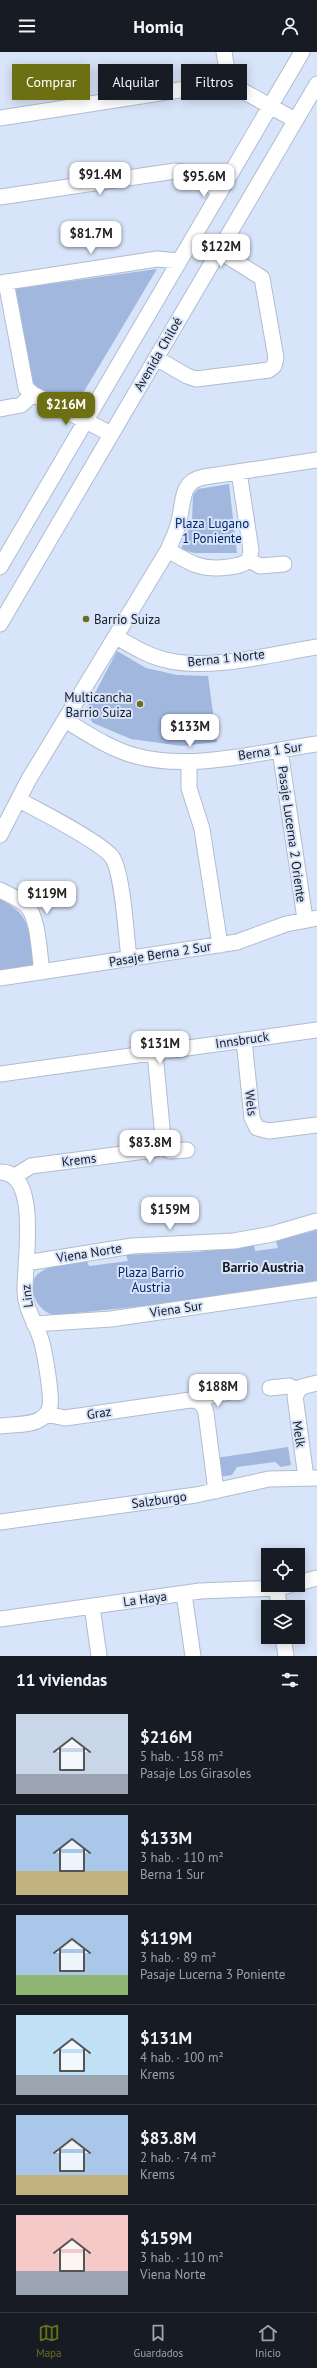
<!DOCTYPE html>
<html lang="es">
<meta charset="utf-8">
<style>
:root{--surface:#171b24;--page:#20242c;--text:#f1f3f6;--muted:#9ea1a6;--line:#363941;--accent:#6d6f13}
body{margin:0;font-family:"PT Sans",sans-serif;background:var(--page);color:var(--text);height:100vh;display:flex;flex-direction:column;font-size:15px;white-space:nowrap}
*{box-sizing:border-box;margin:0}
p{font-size:13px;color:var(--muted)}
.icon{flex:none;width:22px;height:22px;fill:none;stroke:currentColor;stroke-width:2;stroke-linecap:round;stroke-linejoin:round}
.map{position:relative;height:1604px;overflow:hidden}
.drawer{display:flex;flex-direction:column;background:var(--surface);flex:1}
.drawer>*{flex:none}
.hud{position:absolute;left:12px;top:12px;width:293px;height:36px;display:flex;gap:8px}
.controls{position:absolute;left:261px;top:1496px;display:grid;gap:8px}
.controls a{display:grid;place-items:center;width:44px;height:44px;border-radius:0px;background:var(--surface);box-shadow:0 2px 10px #0003;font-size:20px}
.price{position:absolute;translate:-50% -34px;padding:0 9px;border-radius:8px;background:#fff;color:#222;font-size:13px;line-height:26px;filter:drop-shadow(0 1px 2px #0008)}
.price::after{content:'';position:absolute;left:50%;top:24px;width:12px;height:9px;margin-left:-6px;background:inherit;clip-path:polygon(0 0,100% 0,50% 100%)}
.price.selected{background:var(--accent);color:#fff}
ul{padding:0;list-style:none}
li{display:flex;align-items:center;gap:12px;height:100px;padding:0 16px}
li+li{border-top:1px solid var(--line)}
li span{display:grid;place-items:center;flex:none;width:112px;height:80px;border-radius:0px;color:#555}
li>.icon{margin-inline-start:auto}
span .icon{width:48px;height:48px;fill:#fffc;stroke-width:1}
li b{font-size:17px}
h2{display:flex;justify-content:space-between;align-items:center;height:48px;padding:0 16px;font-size:17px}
.chip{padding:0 14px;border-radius:0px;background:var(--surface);box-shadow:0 2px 10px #0003;font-size:14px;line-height:36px}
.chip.selected{background:var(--accent);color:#fff}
header{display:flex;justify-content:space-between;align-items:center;height:52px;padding:0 16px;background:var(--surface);font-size:18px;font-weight:700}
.tabs{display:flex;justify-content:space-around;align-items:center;height:56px;border-top:1px solid var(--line);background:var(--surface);font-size:11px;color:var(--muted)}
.tabs a{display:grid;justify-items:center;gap:2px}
.tabs .selected{color:var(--accent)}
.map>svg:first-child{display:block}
.green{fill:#a1b7de}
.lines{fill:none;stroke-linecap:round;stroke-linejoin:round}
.minor-casing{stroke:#b0bcd0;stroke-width:17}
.minor{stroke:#fff;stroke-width:15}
.poi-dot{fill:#6d6f13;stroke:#d8e4f9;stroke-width:1.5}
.labels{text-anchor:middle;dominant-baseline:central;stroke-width:4;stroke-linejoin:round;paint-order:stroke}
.street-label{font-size:13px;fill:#161a22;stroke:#d8e4f9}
.park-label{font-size:13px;fill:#01266c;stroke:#d8e4f9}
.poi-label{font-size:13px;fill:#161a22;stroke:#d8e4f9;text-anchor:start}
.neighbourhood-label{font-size:14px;font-weight:bold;fill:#161a22;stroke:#d8e4f9}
</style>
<header><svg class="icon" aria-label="menu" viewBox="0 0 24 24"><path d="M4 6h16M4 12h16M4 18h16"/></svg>Homiq<svg class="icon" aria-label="person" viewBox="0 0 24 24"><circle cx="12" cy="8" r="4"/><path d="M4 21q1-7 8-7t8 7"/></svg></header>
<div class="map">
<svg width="317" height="1604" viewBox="0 0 317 1604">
<rect width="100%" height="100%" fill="#d8e4f9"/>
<path class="green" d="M 157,217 L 73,358 L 30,332 L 14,237 Z
M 229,432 L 237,501 L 194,501 L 181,497 L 192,469 L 193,443 L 198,437 Z
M 117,599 L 146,616 L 177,623 L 208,624 L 217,690 L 182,694 L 131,687 L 93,671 L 85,660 Z
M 0,847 C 23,859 28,869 32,893 C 33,900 35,908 32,914 L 0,919 Z
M 317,1178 L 317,1231 L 194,1249 L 55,1263 C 37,1261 24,1232 39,1221 C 50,1212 73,1211 87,1209 L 89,1214 L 128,1209 L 126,1203 L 198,1200 L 254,1193 L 255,1199 L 278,1196 L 276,1189 Z
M 288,1395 L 291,1413 L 281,1415 L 275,1410 L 237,1415 L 232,1423 L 219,1425 L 216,1406 Z"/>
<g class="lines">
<g class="minor-casing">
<path id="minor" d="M 224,0 L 228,24 L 234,34 L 295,68
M 0,66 L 230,30
M 0,145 L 175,119 L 190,121 L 220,139
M 6,230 L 26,336 L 33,342 L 111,382
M 0,231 L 157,207 L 179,209
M 156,306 L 187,324 L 196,327 L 269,318 L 274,314 L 276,306 L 262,226 L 219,199
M 0,357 L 21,353 L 33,342
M 168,498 C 190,511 201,519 229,515 C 236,514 243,513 249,508 L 251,498 L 239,420
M 249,508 L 260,514 L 284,512
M 0,515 L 302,0
M 0,572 L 317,32
M 116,585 C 132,594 148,604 166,608 C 209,619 272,602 317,595
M 65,668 C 88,682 110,697 136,704 C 192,719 260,700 317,692
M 280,698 L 305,867
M 189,710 L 189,736 L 202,777 L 220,893
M 19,748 C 38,758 101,790 112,805 C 123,821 126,884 129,906
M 0,783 L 29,727 L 168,498 C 172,488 177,479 179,469 C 184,450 180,429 204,425 L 317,408
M 0,838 C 9,843 20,847 27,854 C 39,867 39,902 42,920
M 0,926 L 237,890 L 286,872 L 317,866
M 244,988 L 252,1066 L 257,1076 L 269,1079 L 317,1073
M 0,1022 L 317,978
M 161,1094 L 170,1099 L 187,1098
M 0,1120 C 41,1119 24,1213 25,1239 C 25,1258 37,1272 42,1291 C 45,1303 52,1343 50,1354 C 49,1359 46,1364 42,1366 C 32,1374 12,1372 0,1374
M 15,1124 L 31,1114 L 153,1098 L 161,1094 L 163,1086 L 155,1001
M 26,1211 L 132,1194 L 234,1189 L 272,1182 L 317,1169
M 34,1272 L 111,1267 L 317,1237
M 270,1336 L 289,1334 L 298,1338
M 200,1350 L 209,1344 L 226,1341
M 46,1362 L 65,1366 L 190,1348 C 199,1348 204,1352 206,1361 L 216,1439
M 306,1426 L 295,1344 L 301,1335 L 317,1331
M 0,1470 L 196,1443 L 269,1427 L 317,1426
M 298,1531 L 317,1526
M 277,1536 L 279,1555
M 184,1542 L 193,1604
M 92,1554 L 99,1604
M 0,1567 L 200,1539 L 277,1536 L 290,1533
M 283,1585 L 286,1604"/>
</g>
<use href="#minor" class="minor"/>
</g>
<g class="poi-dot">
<circle cx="86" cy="567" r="4"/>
<circle cx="140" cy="652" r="4"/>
</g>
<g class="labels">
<g class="street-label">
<text transform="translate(158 302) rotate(-60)">Avenida Chiloé</text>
<text transform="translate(226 606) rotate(-6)">Berna 1 Norte</text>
<text transform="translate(270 699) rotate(-8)">Berna 1 Sur</text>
<text transform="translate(292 782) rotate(82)">Pasaje Lucerna 2 Oriente</text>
<text transform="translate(160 902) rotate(-9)">Pasaje Berna 2 Sur</text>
<text transform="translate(242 988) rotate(-8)">Innsbruck</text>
<text transform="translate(251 1051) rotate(83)">Wels</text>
<text transform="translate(79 1108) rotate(-7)">Krems</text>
<text transform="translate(89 1201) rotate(-9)">Viena Norte</text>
<text transform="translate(27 1244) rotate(-97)">Linz</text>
<text transform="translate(176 1257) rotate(-8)">Viena Sur</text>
<text transform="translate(99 1361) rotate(-8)">Graz</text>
<text transform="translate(299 1382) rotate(81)">Melk</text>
<text transform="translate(159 1448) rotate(-8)">Salzburgo</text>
<text transform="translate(145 1547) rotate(-8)">La Haya</text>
</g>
<g class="park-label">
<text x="212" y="471">Plaza Lugano<tspan x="212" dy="15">1 Poniente</tspan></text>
<text x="151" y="1220">Plaza Barrio<tspan x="151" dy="15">Austria</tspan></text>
</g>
<g class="poi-label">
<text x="94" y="567">Barrio Suiza</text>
<text x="132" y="645" text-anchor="end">Multicancha<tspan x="132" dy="15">Barrio Suiza</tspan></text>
</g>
<g class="neighbourhood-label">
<text x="263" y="1215">Barrio Austria</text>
</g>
</g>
</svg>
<div class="controls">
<a><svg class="icon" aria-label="locate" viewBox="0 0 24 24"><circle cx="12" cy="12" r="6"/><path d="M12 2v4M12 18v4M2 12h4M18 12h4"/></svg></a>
<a><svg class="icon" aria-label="layers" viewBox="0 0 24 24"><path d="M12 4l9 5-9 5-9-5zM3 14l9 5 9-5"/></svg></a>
</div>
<b class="price" style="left:100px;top:144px">$91.4M</b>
<b class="price" style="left:204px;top:146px">$95.6M</b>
<b class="price" style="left:91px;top:203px">$81.7M</b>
<b class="price" style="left:221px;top:216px">$122M</b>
<b class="price selected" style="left:66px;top:374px">$216M</b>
<b class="price" style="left:190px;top:696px">$133M</b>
<b class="price" style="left:47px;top:863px">$119M</b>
<b class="price" style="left:160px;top:1013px">$131M</b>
<b class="price" style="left:150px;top:1112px">$83.8M</b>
<b class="price" style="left:170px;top:1179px">$159M</b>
<b class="price" style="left:218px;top:1356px">$188M</b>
<div class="hud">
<a class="chip selected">Comprar</a>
<a class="chip">Alquilar</a>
<a class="chip">Filtros</a>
</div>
</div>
<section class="drawer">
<h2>11 viviendas<svg class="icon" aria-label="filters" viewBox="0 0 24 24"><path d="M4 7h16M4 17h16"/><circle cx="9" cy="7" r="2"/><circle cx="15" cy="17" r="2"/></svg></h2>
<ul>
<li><span style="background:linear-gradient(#c9d6e8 75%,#9aa5b1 0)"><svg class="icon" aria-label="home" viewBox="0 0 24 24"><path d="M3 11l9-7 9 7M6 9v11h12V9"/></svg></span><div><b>$216M</b><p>5 hab. · 158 m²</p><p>Pasaje Los Girasoles</p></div></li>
<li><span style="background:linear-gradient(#a9c7e8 70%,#c2b280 0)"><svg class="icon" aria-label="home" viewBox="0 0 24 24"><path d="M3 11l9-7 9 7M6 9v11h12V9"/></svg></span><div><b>$133M</b><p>3 hab. · 110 m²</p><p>Berna 1 Sur</p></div></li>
<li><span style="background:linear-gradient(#a9c7e8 75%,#8fb573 0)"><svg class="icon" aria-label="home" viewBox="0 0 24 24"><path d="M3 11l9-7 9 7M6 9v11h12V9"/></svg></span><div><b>$119M</b><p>3 hab. · 89 m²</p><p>Pasaje Lucerna 3 Poniente</p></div></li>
<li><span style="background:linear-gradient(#bfe0f5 75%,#9aa5b1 0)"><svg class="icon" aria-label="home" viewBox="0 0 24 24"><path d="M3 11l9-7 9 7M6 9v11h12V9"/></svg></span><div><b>$131M</b><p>4 hab. · 100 m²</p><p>Krems</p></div></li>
<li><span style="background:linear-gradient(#a9c7e8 75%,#c2b280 0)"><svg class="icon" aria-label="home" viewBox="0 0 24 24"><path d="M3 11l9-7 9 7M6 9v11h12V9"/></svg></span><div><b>$83.8M</b><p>2 hab. · 74 m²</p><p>Krems</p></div></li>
<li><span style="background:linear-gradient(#f6c9c9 70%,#9aa5b1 0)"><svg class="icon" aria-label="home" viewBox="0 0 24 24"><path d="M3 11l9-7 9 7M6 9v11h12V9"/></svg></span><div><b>$159M</b><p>3 hab. · 110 m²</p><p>Viena Norte</p></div></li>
</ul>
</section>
<nav class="tabs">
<a class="selected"><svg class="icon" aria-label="map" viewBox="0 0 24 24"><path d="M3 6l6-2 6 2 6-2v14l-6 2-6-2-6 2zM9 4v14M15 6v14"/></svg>Mapa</a>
<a><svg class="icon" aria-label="saved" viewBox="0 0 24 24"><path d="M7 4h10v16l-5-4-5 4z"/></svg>Guardados</a>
<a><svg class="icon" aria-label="home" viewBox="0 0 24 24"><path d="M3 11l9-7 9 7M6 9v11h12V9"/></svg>Inicio</a>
</nav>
